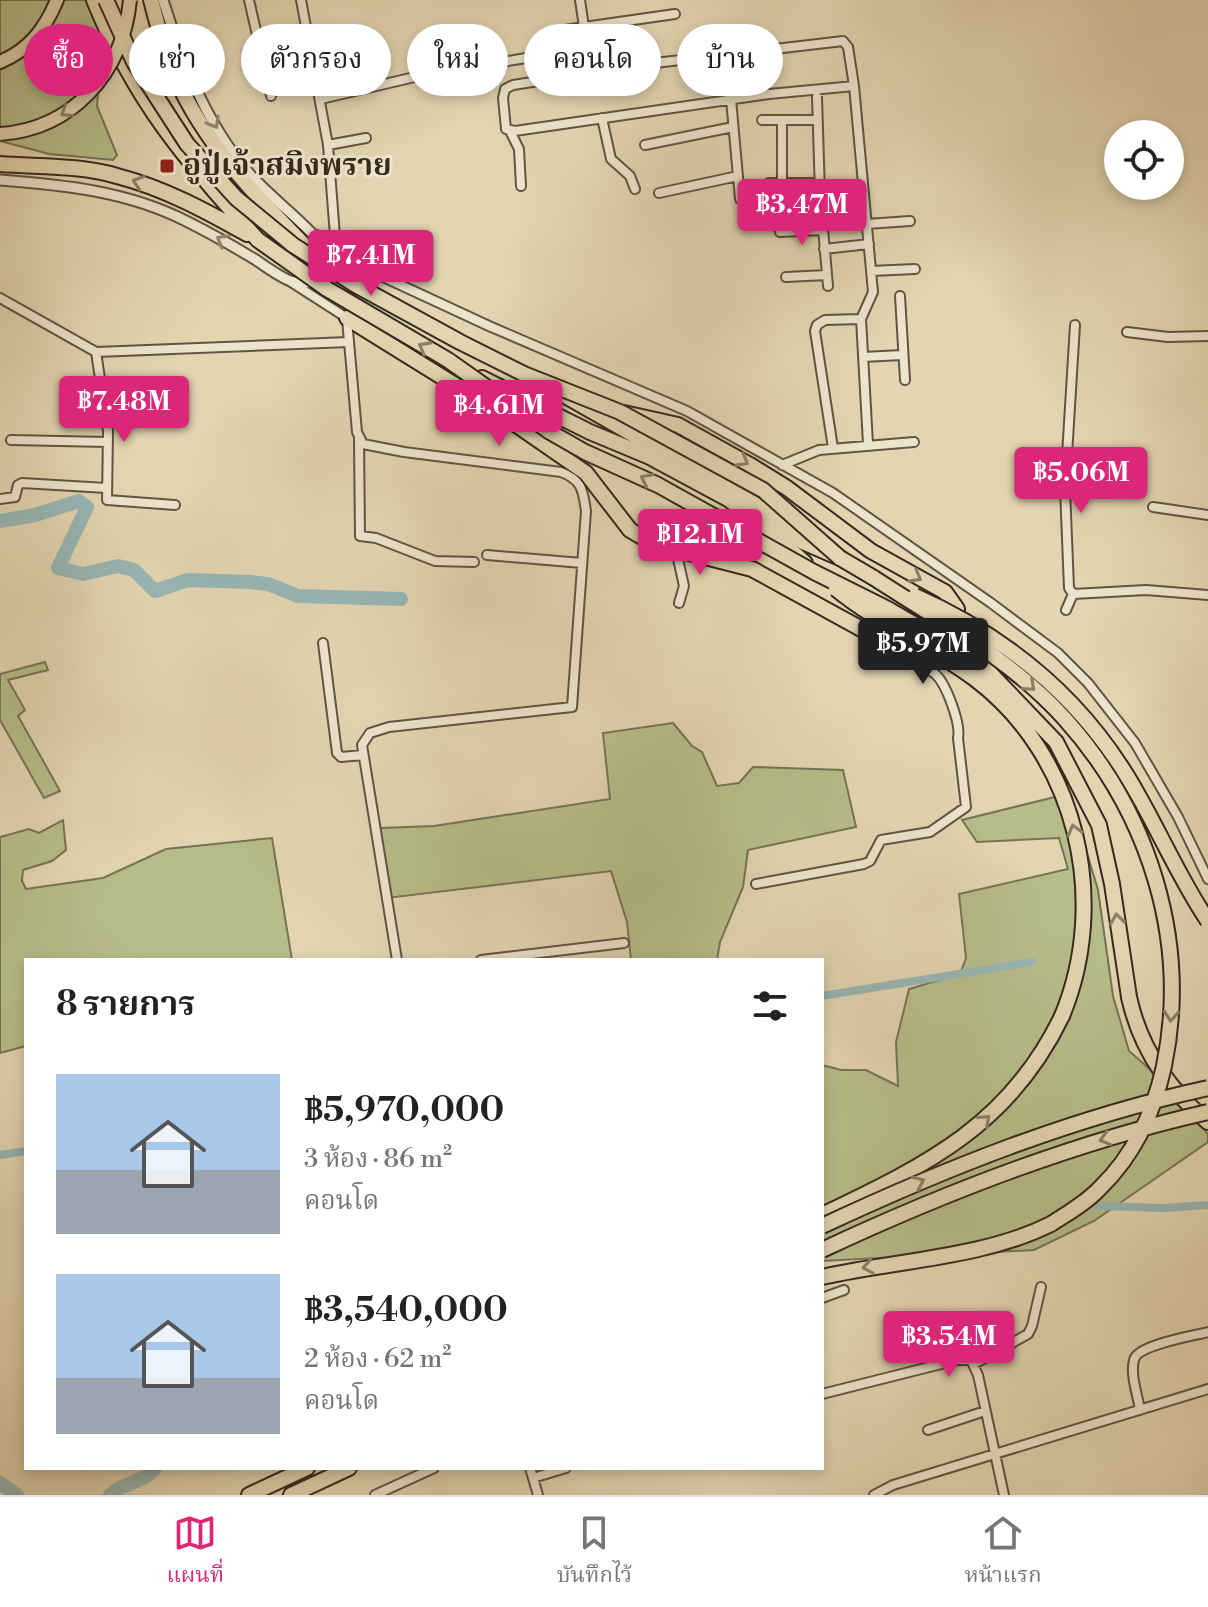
<!DOCTYPE html>
<html lang="th">
<meta charset="utf-8">
<style>
:root{--surface:#fff;--page:#f6f6f6;--text:#222;--muted:#767676;--line:#e0e0e0;--accent:#db2777}
body{margin:0;font-family:"Libre Bodoni","Noto Serif Thai",serif;background:var(--page);color:var(--text);height:100vh;display:flex;flex-direction:column;font-size:30px;white-space:nowrap}
*{box-sizing:border-box;margin:0}
p{font-size:26px;color:var(--muted)}
.icon{flex:none;width:44px;height:44px;fill:none;stroke:currentColor;stroke-width:2;stroke-linecap:round;stroke-linejoin:round}
.map{position:relative;flex:1;overflow:hidden}
.panel{position:absolute;left:24px;top:958px;width:800px;height:512px;display:flex;flex-direction:column;background:var(--surface);border-radius:0px;box-shadow:0 4px 12px #0003}
.panel>*{flex:none}
.top-card{position:absolute;left:24px;top:24px;width:800px;height:72px;display:flex;gap:16px}
.tools{position:absolute;left:1104px;top:120px;display:grid;gap:16px}
.tools a{display:grid;place-items:center;width:80px;height:80px;border-radius:50%;background:var(--surface);box-shadow:0 4px 12px #0003;font-size:40px}
.price{position:absolute;translate:-50% -68px;padding:0 18px;border-radius:8px;background:var(--accent);color:#fff;font-size:26px;line-height:52px;filter:drop-shadow(0 2px 4px #0008)}
.price::after{content:'';position:absolute;left:50%;top:48px;width:24px;height:18px;margin-left:-12px;background:inherit;clip-path:polygon(0 0,100% 0,50% 100%)}
.price.current{background:#222;color:#fff}
ul{padding:0;list-style:none}
li{display:flex;align-items:center;gap:24px;height:200px;padding:0 32px}
li span{display:grid;place-items:center;flex:none;width:224px;height:160px;border-radius:0px;color:#555}
li>.icon{margin-inline-start:auto}
span .icon{width:96px;height:96px;fill:#fffc;stroke-width:1}
li b{font-size:34px}
h2{display:flex;justify-content:space-between;align-items:center;height:96px;padding:0 32px;font-size:34px}
.pill{padding:0 28px;border-radius:36px;background:var(--surface);box-shadow:0 4px 12px #0003;font-size:28px;line-height:72px}
.pill.current{background:var(--accent);color:#fff}
.tabs{display:flex;justify-content:space-around;align-items:center;height:112px;border-top:2px solid var(--line);background:var(--surface);font-size:22px;color:var(--muted)}
.tabs a{display:grid;justify-items:center;gap:4px}
.tabs .current{color:var(--accent)}
.map>svg:first-child{display:block}
.green{fill:#b6bd8a;stroke:#767354;stroke-width:2}
.lines{fill:none;stroke-linecap:round;stroke-linejoin:round}
.canal{stroke:#98b6b5;stroke-width:8}
.river{stroke:#98b6b5;stroke-width:14}
.minor-casing{stroke:#615443;stroke-width:12}
.tertiary-casing{stroke:#615443;stroke-width:13}
.primary-casing{stroke:#36291e;stroke-width:16}
.motorway-casing{stroke:#36291e;stroke-width:18}
.minor{stroke:#ede4cc;stroke-width:8}
.tertiary{stroke:#ede4cc;stroke-width:9}
.primary{stroke:#e3d5b1;stroke-width:12}
.motorway{stroke:#e3d5b1;stroke-width:14}
.primary-bridge-casing{stroke:#36291e;stroke-width:16;stroke-linecap:butt}
.motorway-bridge-casing{stroke:#36291e;stroke-width:18;stroke-linecap:butt}
.primary-bridge{stroke:#e3d5b1;stroke-width:12}
.motorway-bridge{stroke:#e3d5b1;stroke-width:14}
.oneway{stroke:#8c7f68}
.oneway2{stroke:#928675}
.poi-dot{fill:#8f2418;stroke:#ede4cc;stroke-width:3}
.labels{text-anchor:middle;dominant-baseline:central;stroke-width:6;stroke-linejoin:round;paint-order:stroke}
.poi-label{font-size:30px;font-weight:bold;fill:#36291e;stroke:#ede4cc;text-anchor:start}
</style>
<div class="map">
<svg width="1208" height="1495" viewBox="0 0 1208 1495">
<rect width="100%" height="100%" fill="#e3d5b1"/>
<filter id="stains"><feTurbulence type="fractalNoise" baseFrequency=".0025" numOctaves="4"/><feColorMatrix values="0 0 0 0 .2 0 0 0 0 .09 0 0 0 0 .02 0 0 0 .5 -.17"/></filter>
<radialGradient id="worn" r=".72"><stop offset=".6" stop-color="#630" stop-opacity="0"/><stop offset="1" stop-color="#630" stop-opacity=".3"/></radialGradient>
<path class="green" d="M 0,0 L 114,0 L 102,40 L 97,106 L 117,155 L 113,160 L 49,154 L 0,141 Z
M 45,662 L 48,670 L 8,680 L 25,710 L 18,716 L 60,791 L 44,798 L 0,720 L 0,674 Z
M 673,723 L 692,746 L 702,752 L 717,786 L 739,783 L 753,767 L 843,770 L 856,827 L 748,850 L 743,887 L 720,942 L 717,960 L 631,960 L 627,922 L 611,871 L 387,898 L 380,828 L 434,826 L 610,799 L 603,733 Z
M 1063,795 L 1087,853 L 1098,890 L 1113,996 L 1129,1051 L 1161,1079 L 1208,1134 L 1208,1142 L 1094,1221 L 1034,1250 L 822,1261 L 822,1065 L 841,1070 L 866,1070 L 898,1086 L 896,1042 L 909,989 L 960,974 L 966,958 L 959,894 L 1068,869 L 1059,838 L 977,842 L 962,820 Z
M 63,820 L 66,850 L 52,861 L 23,870 L 22,881 L 26,889 L 103,878 L 166,849 L 272,838 L 292,960 L 26,960 L 26,1046 L 0,1053 L 0,837 L 29,829 L 39,833 Z"/>
<g class="lines">
<path class="canal" d="M 822,996 L 1032,962
M 0,1155 L 26,1151
M 1098,1206 L 1164,1208 L 1208,1205"/>
<path class="river" d="M 0,521 L 35,515 L 79,501 L 87,507 L 58,568 L 83,574 L 118,566 L 134,570 L 155,591 L 188,580 L 249,582 L 268,584 L 298,596 L 401,599
M 0,1483 L 17,1495
M 110,1495 C 124,1481 143,1484 155,1468"/>
<g class="minor-casing">
<path id="minor" d="M 249,0 L 271,96
M 301,0 L 328,145 L 336,249
M 580,0 L 584,27 L 675,14
M 565,30 L 584,27
M 260,46 L 308,34
M 854,86 L 769,94 L 515,131 L 506,129 L 503,98 L 505,89 L 513,85 L 655,63 L 843,41 L 848,47 L 854,86 L 873,292 L 861,319 L 868,444
M 817,97 L 820,194 L 828,286
M 321,99 L 423,75 L 526,58
M 731,99 L 740,199
M 602,118 L 611,159 L 630,176 L 635,189
M 762,120 L 817,120
M 782,120 L 782,183
M 510,131 L 519,149 L 521,186
M 328,145 L 366,138
M 645,145 L 733,127
M 769,183 L 819,183
M 659,193 L 738,176
M 867,224 L 910,221
M 780,232 L 823,230
M 317,235 L 364,268 L 489,326 L 687,411 L 833,493 L 991,603 L 1058,653 L 1088,683 L 1135,743 L 1178,817 L 1208,879
M 824,249 L 869,244
M 871,271 L 915,269
M 786,277 L 827,275
M 291,282 L 347,318
M 900,296 L 905,380
M 0,298 L 96,352 L 349,342
M 347,319 L 357,432 L 363,444 L 404,452 L 561,472 C 582,480 583,490 586,511 L 572,707 L 389,727 L 370,733 L 362,745 L 397,960
M 1075,325 L 1065,488 L 1069,588 L 1073,594 L 1146,590 L 1208,595
M 1127,332 L 1168,337 L 1208,336
M 96,352 L 108,431 L 107,500 L 175,505
M 863,357 L 902,355
M 359,439 L 360,536 L 376,538 L 435,561 L 474,562
M 11,440 L 108,442
M 833,448 L 815,331 L 817,325 L 825,320 L 861,319
M 782,465 L 819,450 L 914,442
M 0,499 L 15,497 L 18,485 L 22,483 L 106,488
M 1153,507 L 1208,515
M 676,550 L 684,586 L 679,603
M 487,555 L 582,563
M 1066,610 L 1073,594
M 323,643 L 337,753 L 341,757 L 363,755
M 756,884 L 864,864 L 870,861 L 881,840 L 930,832 L 966,807 L 958,738 C 961,724 946,682 934,673 C 923,665 909,665 900,655
M 481,960 L 624,943
M 822,1298 L 844,1290
M 974,1364 L 1028,1334 L 1032,1326 L 1041,1287
M 822,1394 L 957,1360 L 971,1360 L 978,1375 L 1004,1495
M 1140,1410 C 1138,1396 1130,1375 1134,1360 C 1137,1345 1193,1336 1208,1332
M 928,1430 L 985,1411
M 530,1468 L 538,1495
M 533,1478 L 566,1468
M 375,1495 L 434,1468
M 874,1495 L 893,1485 L 1208,1389"/>
</g>
<g class="tertiary-casing">
<path id="tertiary" d="M 0,180 C 64,185 127,191 186,221 C 210,233 233,246 256,260 C 266,267 277,275 288,280 C 302,286 316,283 327,273 L 331,257 L 326,249 C 303,220 271,199 247,171 C 205,121 182,61 163,0"/>
</g>
<g class="primary-casing">
<path id="primary" d="M 0,62 C 29,50 45,29 57,0"/>
</g>
<g class="motorway-casing">
<path id="motorway" d="M 94,0 C 135,101 186,161 258,240
M 151,0 C 158,26 164,52 175,76 C 206,147 261,201 314,255
M 0,164 C 39,167 80,165 117,176 C 164,188 206,211 247,234
M 347,318 L 492,408 L 586,473 L 630,530 L 654,544 L 752,569 L 907,654 L 918,656 L 931,654 L 957,615 L 957,609 L 945,592 L 871,551 L 787,488 L 750,465 L 678,425 L 624,413
M 482,378 L 590,432 L 650,457 L 728,499 L 757,520 L 805,563
M 560,393 L 755,504 L 803,542 L 840,558 L 874,578
M 1129,997 C 1140,1048 1168,1089 1208,1122
M 822,1215 C 926,1165 1009,1126 1062,1016
M 822,1277 C 897,1260 983,1258 1051,1224
M 249,1495 L 307,1468
M 291,1495 L 349,1468"/>
</g>
<use href="#minor" class="minor"/>
<use href="#tertiary" class="tertiary"/>
<use href="#primary" class="primary"/>
<use href="#motorway" class="motorway"/>
<g class="primary-bridge-casing">
<path id="primary-bridge" d="M 0,134 C 73,129 123,72 130,0"/>
</g>
<g class="motorway-bridge-casing">
<path id="motorway-bridge" d="M 106,0 L 134,62 L 187,144 L 236,198 L 293,245 L 354,284 L 460,342 L 524,374 L 620,412 L 763,490 L 840,558
M 258,240 L 327,289 L 448,360 L 550,432 L 585,452 L 658,485 L 814,572 L 888,609 L 955,648 L 991,674 L 1056,742 L 1099,825 L 1112,884 L 1129,997
M 874,578 C 940,621 1012,660 1064,718 C 1149,812 1190,941 1164,1066 C 1154,1112 1134,1155 1100,1188 C 1086,1203 1068,1213 1051,1224
M 836,589 C 879,624 931,646 975,679 C 1077,756 1110,900 1062,1016
M 915,596 C 1003,635 1076,693 1127,776 C 1156,823 1177,875 1208,921
M 822,1226 C 946,1168 1074,1117 1208,1088
M 822,1250 C 946,1192 1074,1142 1208,1112"/>
</g>
<use href="#primary-bridge" class="primary-bridge"/>
<use href="#motorway-bridge" class="motorway-bridge"/>
</g>
<defs><path id="oneway-chevron" d="M-2-3.5L2.5 0L-2 3.5" fill="none" stroke-width="1.6" stroke-linecap="round" stroke-linejoin="round" transform="scale(2)"/></defs>
<g class="oneway">
<use href="#oneway-chevron" transform="translate(66 112) rotate(147)"/>
<use href="#oneway-chevron" transform="translate(138 182) rotate(-162)"/>
<use href="#oneway-chevron" transform="translate(424 347) rotate(-151)"/>
<use href="#oneway-chevron" transform="translate(743 461) rotate(30)"/>
<use href="#oneway-chevron" transform="translate(646 479) rotate(-153)"/>
<use href="#oneway-chevron" transform="translate(916 577) rotate(29)"/>
<use href="#oneway-chevron" transform="translate(1030 686) rotate(42)"/>
<use href="#oneway-chevron" transform="translate(1074 830) rotate(-105)"/>
<use href="#oneway-chevron" transform="translate(1117 919) rotate(-98)"/>
<use href="#oneway-chevron" transform="translate(1171 1016) rotate(95)"/>
<use href="#oneway-chevron" transform="translate(985 1120) rotate(-42)"/>
<use href="#oneway-chevron" transform="translate(1105 1139) rotate(164)"/>
<use href="#oneway-chevron" transform="translate(919 1182) rotate(-24)"/>
<use href="#oneway-chevron" transform="translate(868 1267) rotate(170)"/>
</g>
<g class="oneway2">
<use href="#oneway-chevron" transform="translate(214 123) rotate(60)"/>
<use href="#oneway-chevron" transform="translate(222 240) rotate(-150)"/>
</g>
<rect class="poi-dot" x="159" y="158" width="16" height="16" rx="4"/>
<g class="labels">
<g class="poi-label">
<text x="183" y="166">อู่ปู่เจ้าสมิงพราย</text>
</g>
</g>
<rect width="100%" height="100%" filter="url(#stains)"/>
<rect width="100%" height="100%" fill="url(#worn)"/>
</svg>
<div class="tools">
<a><svg class="icon" aria-label="locate" viewBox="0 0 24 24"><circle cx="12" cy="12" r="6"/><path d="M12 2v4M12 18v4M2 12h4M18 12h4"/></svg></a>
</div>
<b class="price" style="left:802px;top:247px">฿3.47M</b>
<b class="price" style="left:371px;top:298px">฿7.41M</b>
<b class="price" style="left:124px;top:444px">฿7.48M</b>
<b class="price" style="left:499px;top:448px">฿4.61M</b>
<b class="price" style="left:1081px;top:515px">฿5.06M</b>
<b class="price" style="left:700px;top:577px">฿12.1M</b>
<b class="price current" style="left:923px;top:686px">฿5.97M</b>
<b class="price" style="left:949px;top:1379px">฿3.54M</b>
<div class="top-card">
<a class="pill current">ซื้อ</a>
<a class="pill">เช่า</a>
<a class="pill">ตัวกรอง</a>
<a class="pill">ใหม่</a>
<a class="pill">คอนโด</a>
<a class="pill">บ้าน</a>
</div>
<section class="panel">
<h2>8 รายการ<svg class="icon" aria-label="filters" viewBox="0 0 24 24"><path d="M4 7h16M4 17h16"/><circle cx="9" cy="7" r="2"/><circle cx="15" cy="17" r="2"/></svg></h2>
<ul>
<li><span style="background:linear-gradient(#a9c7e8 60%,#9aa5b1 0)"><svg class="icon" aria-label="home" viewBox="0 0 24 24"><path d="M3 11l9-7 9 7M6 9v11h12V9"/></svg></span><div><b>฿5,970,000</b><p>3 ห้อง · 86 m²</p><p>คอนโด</p></div></li>
<li><span style="background:linear-gradient(#a9c7e8 65%,#9aa5b1 0)"><svg class="icon" aria-label="home" viewBox="0 0 24 24"><path d="M3 11l9-7 9 7M6 9v11h12V9"/></svg></span><div><b>฿3,540,000</b><p>2 ห้อง · 62 m²</p><p>คอนโด</p></div></li>
</ul>
</section>
</div>
<nav class="tabs">
<a class="current"><svg class="icon" aria-label="map" viewBox="0 0 24 24"><path d="M3 6l6-2 6 2 6-2v14l-6 2-6-2-6 2zM9 4v14M15 6v14"/></svg>แผนที่</a>
<a><svg class="icon" aria-label="saved" viewBox="0 0 24 24"><path d="M7 4h10v16l-5-4-5 4z"/></svg>บันทึกไว้</a>
<a><svg class="icon" aria-label="home" viewBox="0 0 24 24"><path d="M3 11l9-7 9 7M6 9v11h12V9"/></svg>หน้าแรก</a>
</nav>
